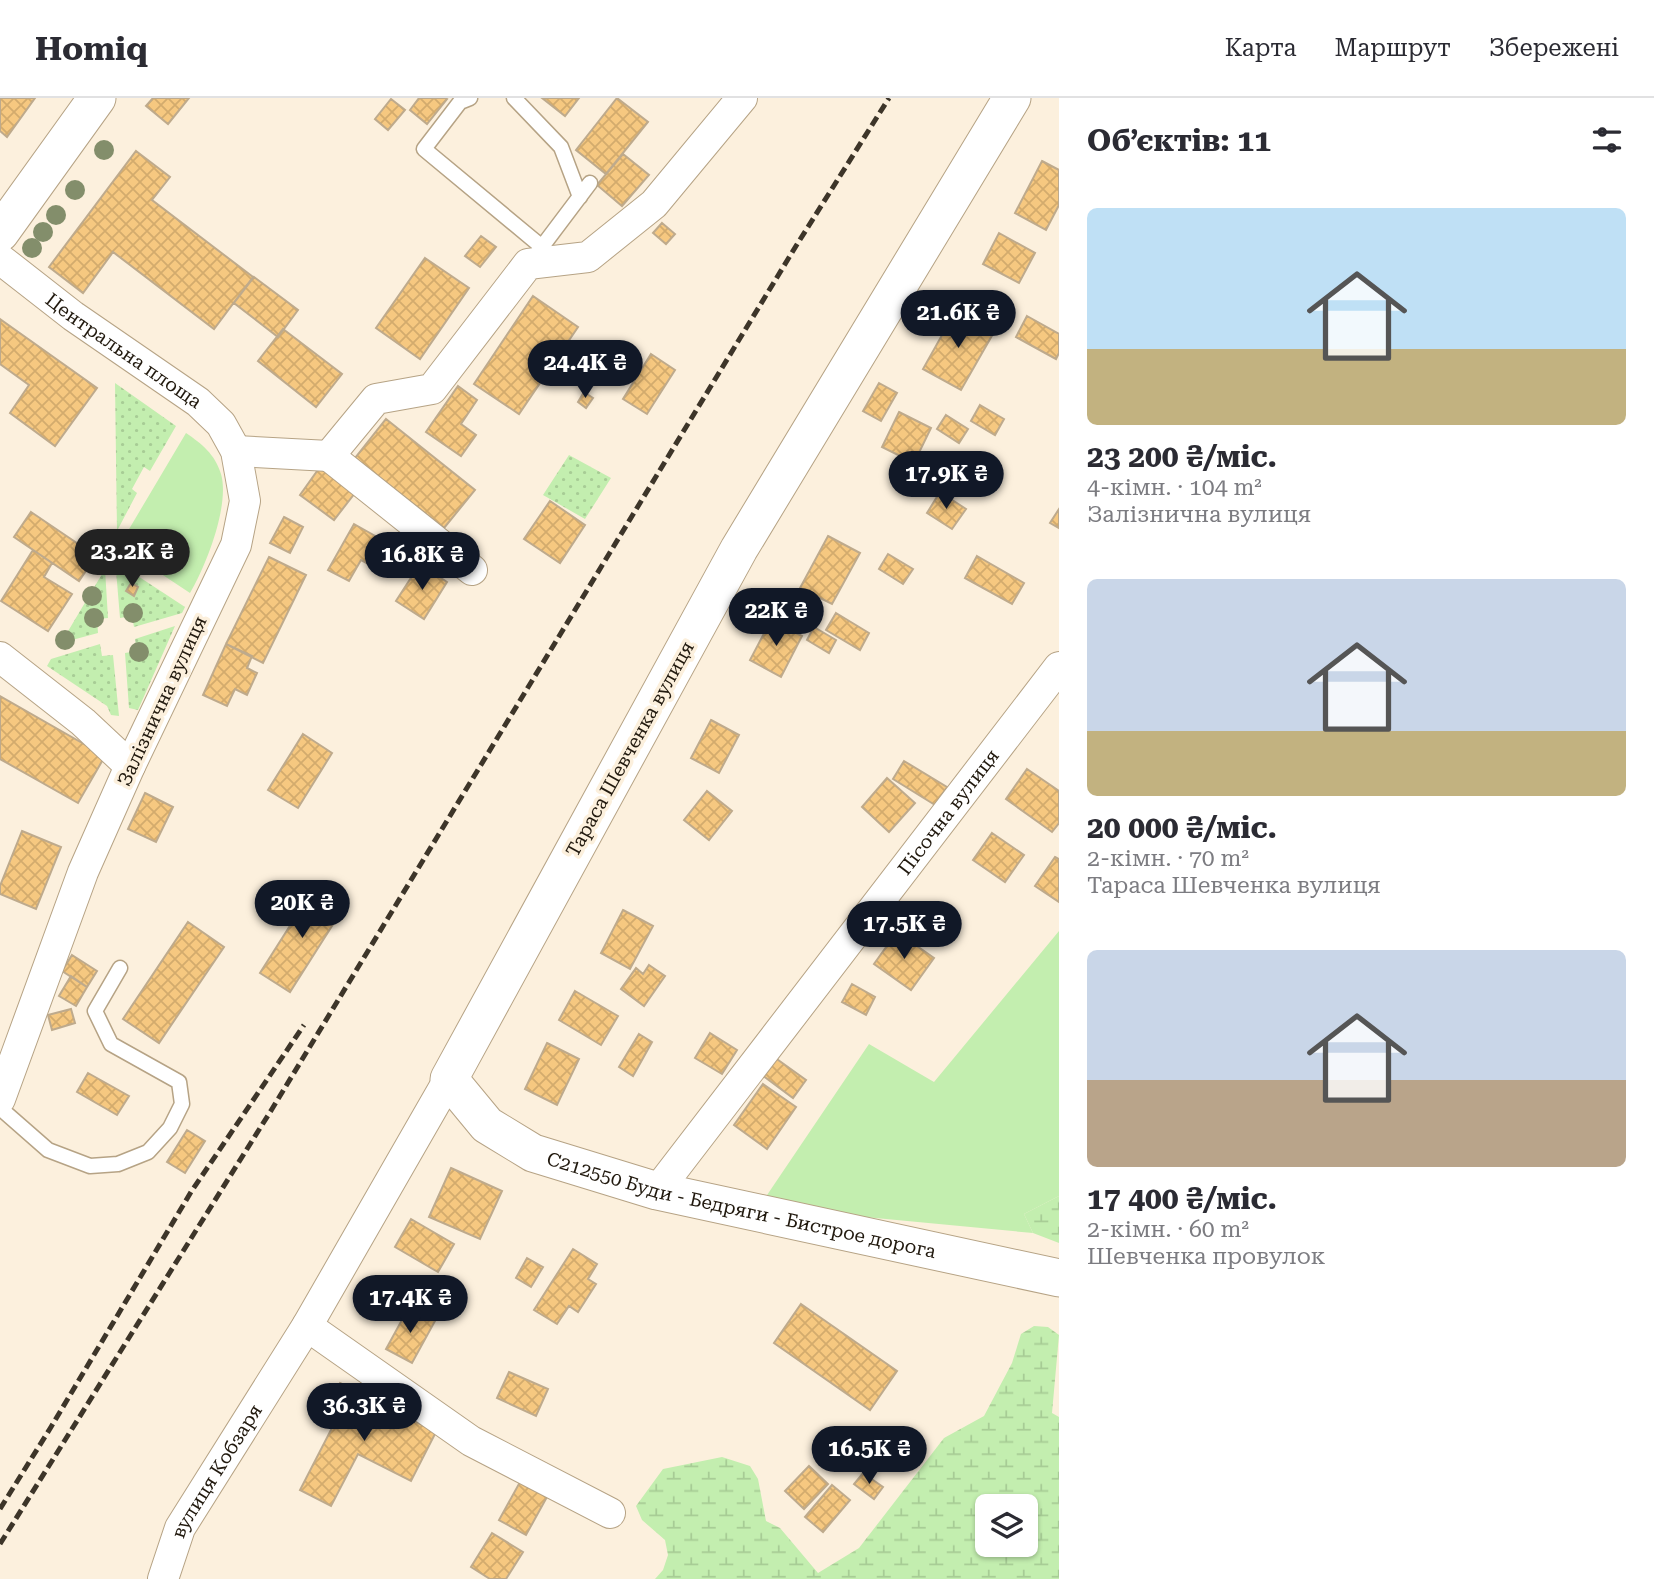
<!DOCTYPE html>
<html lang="uk">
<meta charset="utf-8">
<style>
:root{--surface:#fff;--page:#f2f2f3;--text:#2b2b33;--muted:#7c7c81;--line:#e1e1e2;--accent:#111827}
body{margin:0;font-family:"Roboto Serif",serif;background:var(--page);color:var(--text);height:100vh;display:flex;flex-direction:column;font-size:26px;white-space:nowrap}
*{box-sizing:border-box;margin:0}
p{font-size:23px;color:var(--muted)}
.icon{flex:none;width:38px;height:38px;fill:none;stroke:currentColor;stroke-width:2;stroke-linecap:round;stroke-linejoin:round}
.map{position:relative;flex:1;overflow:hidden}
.details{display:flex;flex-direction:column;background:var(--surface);width:595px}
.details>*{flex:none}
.controls{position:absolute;left:975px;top:1396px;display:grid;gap:14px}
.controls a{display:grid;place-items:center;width:63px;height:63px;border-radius:10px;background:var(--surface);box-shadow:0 2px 5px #0004;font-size:35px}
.price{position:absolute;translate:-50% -60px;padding:0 16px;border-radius:24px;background:var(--accent);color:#fff;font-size:23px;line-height:46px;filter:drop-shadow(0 2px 4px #0008)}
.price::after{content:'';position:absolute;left:50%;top:42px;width:21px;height:16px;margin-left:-10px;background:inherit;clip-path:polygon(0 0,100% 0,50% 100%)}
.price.active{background:#222;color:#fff}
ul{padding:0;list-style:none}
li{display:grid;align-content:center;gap:14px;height:371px;padding:0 28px}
li span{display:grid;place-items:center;height:217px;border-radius:10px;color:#555}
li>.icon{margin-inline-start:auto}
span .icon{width:126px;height:126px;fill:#fffc;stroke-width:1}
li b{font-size:30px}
h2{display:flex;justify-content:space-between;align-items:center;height:84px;padding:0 28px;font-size:30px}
header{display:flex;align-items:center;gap:42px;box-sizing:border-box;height:98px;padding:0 35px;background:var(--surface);border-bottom:2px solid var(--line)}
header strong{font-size:33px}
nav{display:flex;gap:38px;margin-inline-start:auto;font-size:24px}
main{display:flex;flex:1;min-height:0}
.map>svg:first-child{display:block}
.grass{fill:url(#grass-dots)}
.wetland{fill:url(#wetland-marsh);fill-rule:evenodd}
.green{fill:#c3eeaf}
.building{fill:url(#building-cross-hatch);stroke:#beaa8c;stroke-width:2}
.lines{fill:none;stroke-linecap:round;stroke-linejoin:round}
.service-casing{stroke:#b6a385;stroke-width:17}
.minor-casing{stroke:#b6a385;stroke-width:32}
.tertiary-casing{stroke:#b6a385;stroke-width:39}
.service{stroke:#fff;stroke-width:14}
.minor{stroke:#fff;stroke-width:30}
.tertiary{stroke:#fff;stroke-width:37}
.rail{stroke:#3d3529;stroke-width:5;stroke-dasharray:10 5;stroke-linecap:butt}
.tree{fill:#838e6b}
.labels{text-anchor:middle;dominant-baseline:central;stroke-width:7;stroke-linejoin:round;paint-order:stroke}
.street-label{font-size:19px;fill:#21190e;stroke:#fcf0dd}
</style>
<header>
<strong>Homiq</strong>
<nav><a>Карта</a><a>Маршрут</a><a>Збережені</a></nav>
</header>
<main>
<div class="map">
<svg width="1059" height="1481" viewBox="0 0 1059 1481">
<defs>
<pattern id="grass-dots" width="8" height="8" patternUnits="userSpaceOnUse" patternTransform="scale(1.75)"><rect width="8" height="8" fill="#c3eeaf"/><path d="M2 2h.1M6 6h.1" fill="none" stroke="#a7cc95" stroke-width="1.8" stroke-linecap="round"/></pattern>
<pattern id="wetland-marsh" width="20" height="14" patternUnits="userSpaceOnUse" patternTransform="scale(1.75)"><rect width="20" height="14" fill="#c3eeaf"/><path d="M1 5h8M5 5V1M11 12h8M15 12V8" fill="none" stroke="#a7cc95"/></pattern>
<pattern id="building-cross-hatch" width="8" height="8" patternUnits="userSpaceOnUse" patternTransform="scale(1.75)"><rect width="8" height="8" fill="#f6c880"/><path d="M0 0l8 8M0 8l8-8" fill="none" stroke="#d3ab6d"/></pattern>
</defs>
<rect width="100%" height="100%" fill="#fcf0dd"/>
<path class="grass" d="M 115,285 L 176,328 L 150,373 L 144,369 L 132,391 L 137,395 L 117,433 Z
M 569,357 L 611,380 L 585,421 L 543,397 Z
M 121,467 L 185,509 L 182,515 L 134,529 L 132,518 L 120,520 L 116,472 Z
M 105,471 L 108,520 L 97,521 L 98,535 L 61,545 Z
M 175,528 L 138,612 L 129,610 L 125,555 L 137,553 L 135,541 Z
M 100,546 L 102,558 L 113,557 L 119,618 L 111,617 L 107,608 L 47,568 L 51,561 Z"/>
<path class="wetland" d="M 1059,1098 L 1059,1145 L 1033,1135 L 1024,1116 Z
M 1034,1228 L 1048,1229 L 1059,1237 L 1052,1315 L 1059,1319 L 1059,1481 L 655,1481 L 663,1472 L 668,1457 L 665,1442 L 642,1422 L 636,1408 L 663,1371 L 722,1359 L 750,1368 L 758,1381 L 766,1423 L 780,1430 L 818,1475 L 859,1450 L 944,1340 L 984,1318 L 1012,1265 L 1021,1236 ZM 987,1409 L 1026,1409 L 1026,1447 L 987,1447 Z"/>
<path class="green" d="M 186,335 C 202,346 215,356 221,376 C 230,407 206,468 190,495 L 119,448 Z
M 1059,833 L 1059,1098 L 1024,1116 L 1033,1135 L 759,1109 L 869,946 L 934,984 Z"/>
<path class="building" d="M 0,0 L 35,0 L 7,39 L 0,33 Z
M 153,0 L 189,0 L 168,26 L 146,8 Z
M 419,0 L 445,0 L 447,1 L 427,26 L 410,12 Z
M 542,0 L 579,0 L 565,18 Z
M 617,0 L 648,24 L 606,76 L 576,52 Z
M 391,1 L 405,12 L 388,32 L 375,21 Z
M 136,53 L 170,79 L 152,102 L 253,179 L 214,231 L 113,154 L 83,195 L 49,169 Z
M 623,56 L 649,77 L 622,108 L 597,87 Z
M 1042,63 L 1059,72 L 1059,107 L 1046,132 L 1015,115 Z
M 662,125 L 675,136 L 666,146 L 653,135 Z
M 999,135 L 1035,155 L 1019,185 L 983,166 Z
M 481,138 L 496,149 L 480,169 L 465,158 Z
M 425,160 L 469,190 L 420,261 L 376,230 Z
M 254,179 L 298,212 L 278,239 L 234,205 Z
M 533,198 L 578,229 L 519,316 L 474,286 Z
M 956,212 L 994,234 L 961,292 L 923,271 Z
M 1027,218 L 1059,236 L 1059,255 L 1056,261 L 1016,239 Z
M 0,221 L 97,290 L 55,348 L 10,315 L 29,287 L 0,266 Z
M 283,231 L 342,276 L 316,309 L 258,263 Z
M 651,256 L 675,272 L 647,316 L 623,301 Z
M 879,285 L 897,295 L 881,323 L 863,313 Z
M 458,288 L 477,302 L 461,326 L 476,337 L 461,358 L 426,334 Z
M 584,294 L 593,300 L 586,310 L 578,304 Z
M 980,307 L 1004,321 L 995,337 L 971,323 Z
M 899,314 L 931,330 L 914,365 L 882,349 Z
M 946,317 L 968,331 L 959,345 L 937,331 Z
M 386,321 L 475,392 L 444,430 L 355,360 Z
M 320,369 L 355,395 L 334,422 L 300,397 Z
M 940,394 L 966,411 L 952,431 L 927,415 Z
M 550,403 L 585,427 L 560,465 L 524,441 Z
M 1059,411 L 1059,430 L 1050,425 Z
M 31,414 L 96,458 L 79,483 L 14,439 Z
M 284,419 L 303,429 L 290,455 L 270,445 Z
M 354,426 L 386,444 L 372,468 L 361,462 L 349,483 L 328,472 Z
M 828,438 L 860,455 L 832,506 L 800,490 Z
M 33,452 L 52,465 L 44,479 L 72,496 L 48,533 L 1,503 Z
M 888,456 L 913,471 L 903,486 L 879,471 Z
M 977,458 L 1024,485 L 1012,506 L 965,480 Z
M 269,459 L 306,477 L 263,565 L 226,546 Z
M 420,466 L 447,484 L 424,521 L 396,503 Z
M 131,485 L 138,489 L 134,498 L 126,493 Z
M 836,515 L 869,535 L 860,552 L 826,532 Z
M 771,522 L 802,538 L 781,579 L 750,562 Z
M 814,529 L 836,542 L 829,555 L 807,542 Z
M 226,546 L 252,558 L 247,570 L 257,575 L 247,597 L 235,591 L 227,608 L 203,597 Z
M 0,598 L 105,658 L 78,705 L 0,661 Z
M 711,622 L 739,637 L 719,675 L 691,660 Z
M 303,636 L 332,655 L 298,710 L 268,692 Z
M 904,663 L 947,689 L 935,707 L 893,681 Z
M 1027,671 L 1059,693 L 1059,725 L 1052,734 L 1006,701 Z
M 887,680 L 915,705 L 889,734 L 862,709 Z
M 707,693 L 732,713 L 709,742 L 684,722 Z
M 145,695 L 173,709 L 156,744 L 128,731 Z
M 22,733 L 61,749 L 36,811 L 0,796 L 0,788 Z
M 992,735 L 1024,757 L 1005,784 L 973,762 Z
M 1055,759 L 1059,761 L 1059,804 L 1035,788 Z
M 314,790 L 344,809 L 290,894 L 260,875 Z
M 623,812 L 653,828 L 630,871 L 601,855 Z
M 188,824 L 224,849 L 159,945 L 123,921 Z
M 897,834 L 934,860 L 911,892 L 874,866 Z
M 72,857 L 97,873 L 87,889 L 62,873 Z
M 649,867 L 665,878 L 644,908 L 621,891 L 636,870 L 643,876 Z
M 71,878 L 87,889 L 76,908 L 59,898 Z
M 852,886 L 875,899 L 866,917 L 842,904 Z
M 575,893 L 618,918 L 601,947 L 559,922 Z
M 71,911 L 75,925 L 52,932 L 48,917 Z
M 710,935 L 737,952 L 722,976 L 695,960 Z
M 639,936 L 652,944 L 633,978 L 619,969 Z
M 547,945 L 579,961 L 557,1007 L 525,991 Z
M 774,959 L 806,982 L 793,1000 L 762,977 Z
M 88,975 L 129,998 L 117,1017 L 77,994 Z
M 763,986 L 796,1009 L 767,1051 L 734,1027 Z
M 187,1032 L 205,1043 L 185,1075 L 167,1064 Z
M 451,1070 L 502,1093 L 480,1141 L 429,1119 Z
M 411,1121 L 454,1146 L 438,1174 L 395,1149 Z
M 573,1151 L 597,1166 L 588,1181 L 596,1186 L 578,1214 L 569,1208 L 557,1226 L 534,1212 Z
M 527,1160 L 543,1169 L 531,1189 L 516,1180 Z
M 801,1206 L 897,1273 L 870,1312 L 774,1245 Z
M 409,1209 L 435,1223 L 412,1265 L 386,1251 Z
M 509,1274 L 548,1291 L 536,1318 L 497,1300 Z
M 340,1285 L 436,1334 L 411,1383 L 358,1356 L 331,1408 L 300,1392 L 333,1328 L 321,1322 Z
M 809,1368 L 828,1386 L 804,1411 L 785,1393 Z
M 863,1375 L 883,1389 L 874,1401 L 854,1386 Z
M 520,1384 L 547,1399 L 526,1437 L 499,1422 Z
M 832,1387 L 850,1402 L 823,1434 L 805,1419 Z
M 492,1435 L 523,1454 L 506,1481 L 490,1481 L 471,1469 Z"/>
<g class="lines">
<g class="service-casing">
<path id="service" d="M 470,0 L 460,4 L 424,51 L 542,149
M 514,0 L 561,49 L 580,99
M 538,154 L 590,85
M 0,1010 L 48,1052 L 90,1068 L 118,1066 L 148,1054 L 170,1030 L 182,1006 L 179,984 L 111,946 L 95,913 L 120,870"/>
</g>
<g class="minor-casing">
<g id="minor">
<path id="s1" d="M 0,161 L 73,218 L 198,304 L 221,326 L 236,353 L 245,403 L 236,447 L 130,668 L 83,774 L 0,1001"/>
<path d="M 236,353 L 329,358 L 376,301 L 432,291 L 528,166 L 588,159 L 654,106 L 742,0"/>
<path d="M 329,358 L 472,472"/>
<path d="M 0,559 L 83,624 L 130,668"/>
<path id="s2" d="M 657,1093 L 1059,569"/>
<path d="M 307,1228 L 471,1343 L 610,1415"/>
<path id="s3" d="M 163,1481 L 180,1430 L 307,1228 L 449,981"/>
</g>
</g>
<g class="tertiary-casing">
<g id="tertiary">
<path id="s4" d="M 1012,0 L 739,451 L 449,981 L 487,1027 L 533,1055 L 657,1093 L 1059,1180"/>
<path d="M 0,135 L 97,0"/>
</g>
</g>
<use href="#service" class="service"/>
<use href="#minor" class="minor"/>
<use href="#tertiary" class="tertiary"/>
<path class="rail" d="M 0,1411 L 51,1329 L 191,1094 L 304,927
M 0,1446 L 272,1011 L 796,148 L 889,0"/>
</g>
<g class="tree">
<circle cx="104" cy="52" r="10"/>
<circle cx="75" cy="92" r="10"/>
<circle cx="56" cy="117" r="10"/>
<circle cx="43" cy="134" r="10"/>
<circle cx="32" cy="150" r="10"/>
<circle cx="92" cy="498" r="10"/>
<circle cx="133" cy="515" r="10"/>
<circle cx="94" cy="520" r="10"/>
<circle cx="65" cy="542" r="10"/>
<circle cx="139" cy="554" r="10"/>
</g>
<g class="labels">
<g class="street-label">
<text stroke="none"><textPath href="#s1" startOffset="154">Центральна площа</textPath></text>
<text transform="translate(162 603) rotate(-65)">Залізнична вулиця</text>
<text transform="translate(630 651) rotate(-61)">Тараса Шевченка вулиця</text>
<text stroke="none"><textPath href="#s2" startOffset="478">Пісочна вулиця</textPath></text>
<text stroke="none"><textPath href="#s4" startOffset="1460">С212550 Буди - Бедряги - Бистрое дорога</textPath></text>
<text stroke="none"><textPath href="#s3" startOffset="121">вулиця Кобзаря</textPath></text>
</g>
</g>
</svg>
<div class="controls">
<a><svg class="icon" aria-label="layers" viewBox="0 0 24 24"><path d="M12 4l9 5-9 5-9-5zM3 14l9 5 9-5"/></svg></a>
</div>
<b class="price" style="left:958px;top:252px">21.6K ₴</b>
<b class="price" style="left:585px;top:302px">24.4K ₴</b>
<b class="price" style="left:946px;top:413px">17.9K ₴</b>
<b class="price active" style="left:132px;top:491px">23.2K ₴</b>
<b class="price" style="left:422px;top:494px">16.8K ₴</b>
<b class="price" style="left:776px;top:550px">22K ₴</b>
<b class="price" style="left:302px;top:842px">20K ₴</b>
<b class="price" style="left:904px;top:863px">17.5K ₴</b>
<b class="price" style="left:410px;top:1237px">17.4K ₴</b>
<b class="price" style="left:364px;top:1345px">36.3K ₴</b>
<b class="price" style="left:869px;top:1388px">16.5K ₴</b>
</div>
<section class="details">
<h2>Об’єктів: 11<svg class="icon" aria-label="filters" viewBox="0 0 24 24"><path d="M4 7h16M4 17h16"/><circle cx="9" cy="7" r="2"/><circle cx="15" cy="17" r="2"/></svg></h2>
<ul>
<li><span style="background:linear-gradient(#bfe0f5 65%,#c2b280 0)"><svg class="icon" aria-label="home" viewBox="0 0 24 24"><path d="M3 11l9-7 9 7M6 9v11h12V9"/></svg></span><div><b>23 200 ₴/міс.</b><p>4-кімн. · 104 m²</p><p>Залізнична вулиця</p></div></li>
<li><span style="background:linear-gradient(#c9d6e8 70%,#c2b280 0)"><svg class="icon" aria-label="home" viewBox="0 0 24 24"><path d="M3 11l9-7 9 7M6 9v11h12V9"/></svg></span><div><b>20 000 ₴/міс.</b><p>2-кімн. · 70 m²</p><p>Тараса Шевченка вулиця</p></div></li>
<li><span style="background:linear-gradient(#c9d6e8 60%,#b9a48a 0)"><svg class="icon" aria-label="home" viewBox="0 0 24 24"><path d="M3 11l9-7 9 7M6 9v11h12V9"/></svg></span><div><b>17 400 ₴/міс.</b><p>2-кімн. · 60 m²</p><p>Шевченка провулок</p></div></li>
</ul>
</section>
</main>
